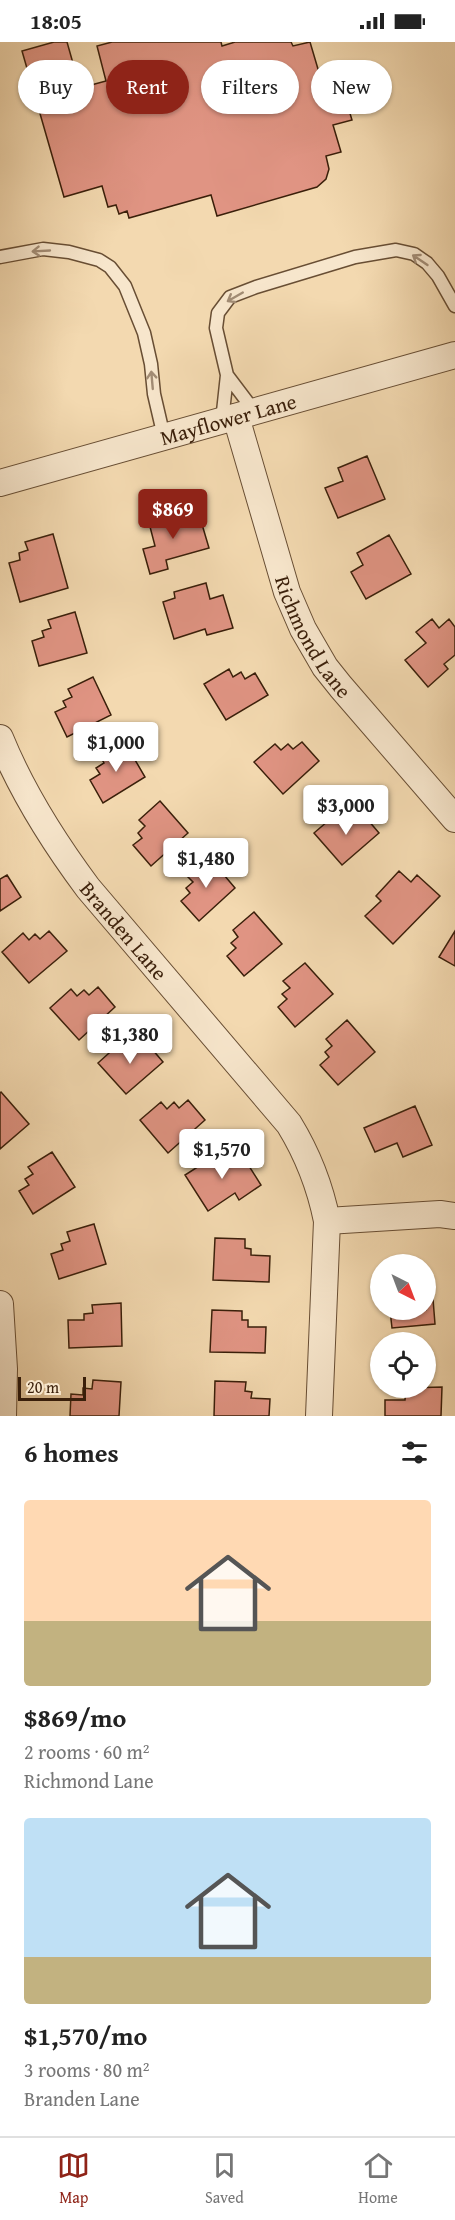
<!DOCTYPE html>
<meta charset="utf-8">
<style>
:root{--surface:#fff;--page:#f6f6f6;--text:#222;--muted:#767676;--line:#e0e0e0;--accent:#8f2418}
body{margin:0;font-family:"Gentium Book Plus",serif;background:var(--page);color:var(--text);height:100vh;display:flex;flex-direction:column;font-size:22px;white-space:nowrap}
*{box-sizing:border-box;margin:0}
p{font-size:20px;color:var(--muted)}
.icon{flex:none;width:33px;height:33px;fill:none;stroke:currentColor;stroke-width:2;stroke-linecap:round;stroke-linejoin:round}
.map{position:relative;height:1374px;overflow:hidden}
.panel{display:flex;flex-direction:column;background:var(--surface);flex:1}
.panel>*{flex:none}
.banner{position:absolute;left:18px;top:18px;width:420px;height:54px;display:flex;gap:12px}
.needle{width:39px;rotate:138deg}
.fabs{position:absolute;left:370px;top:1212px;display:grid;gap:12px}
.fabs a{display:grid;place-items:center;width:66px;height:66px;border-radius:50%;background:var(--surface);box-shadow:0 2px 4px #0004;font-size:30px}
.scale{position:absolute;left:18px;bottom:15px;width:68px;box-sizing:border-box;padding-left:6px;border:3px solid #3a1f0a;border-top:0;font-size:16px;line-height:21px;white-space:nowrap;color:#3a1f0a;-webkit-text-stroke:4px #f7e6cc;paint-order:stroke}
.price{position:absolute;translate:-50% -51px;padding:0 14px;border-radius:6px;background:#fff;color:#222;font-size:20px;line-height:39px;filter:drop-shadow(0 2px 3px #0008)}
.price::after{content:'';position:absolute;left:50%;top:36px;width:18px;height:14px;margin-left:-9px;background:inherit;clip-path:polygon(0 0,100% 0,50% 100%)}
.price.current{background:var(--accent);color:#fff}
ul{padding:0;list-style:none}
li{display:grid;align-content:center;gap:12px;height:318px;padding:0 24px}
li span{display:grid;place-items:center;height:186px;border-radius:6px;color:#555}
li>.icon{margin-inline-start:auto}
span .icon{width:108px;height:108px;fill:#fffc;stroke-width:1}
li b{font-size:26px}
h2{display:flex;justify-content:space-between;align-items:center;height:72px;padding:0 24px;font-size:26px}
.tag{padding:0 21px;border-radius:27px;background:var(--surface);box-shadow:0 2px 4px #0004;font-size:21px;line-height:54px}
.tag.current{background:var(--accent);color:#fff}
.status{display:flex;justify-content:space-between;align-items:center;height:42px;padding:0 30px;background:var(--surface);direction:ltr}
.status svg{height:16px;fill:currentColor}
.menu{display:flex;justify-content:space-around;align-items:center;height:84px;border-top:2px solid var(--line);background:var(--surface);font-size:16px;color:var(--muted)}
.menu a{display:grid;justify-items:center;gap:3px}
.menu .current{color:var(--accent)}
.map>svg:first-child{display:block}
.building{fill:#e09483;stroke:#3a1f0a;stroke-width:1.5}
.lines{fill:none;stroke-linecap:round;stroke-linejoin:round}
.lane-casing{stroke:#684e34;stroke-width:15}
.street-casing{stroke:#684e34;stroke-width:28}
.lane{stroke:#f7e6cc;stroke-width:12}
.street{stroke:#f7e6cc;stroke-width:26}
.oneway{stroke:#a28c75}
.labels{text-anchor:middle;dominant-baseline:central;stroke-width:6;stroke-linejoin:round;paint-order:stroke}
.street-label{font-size:21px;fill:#3a1f0a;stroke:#f7e6cc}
</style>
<div class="status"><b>18:05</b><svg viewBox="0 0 49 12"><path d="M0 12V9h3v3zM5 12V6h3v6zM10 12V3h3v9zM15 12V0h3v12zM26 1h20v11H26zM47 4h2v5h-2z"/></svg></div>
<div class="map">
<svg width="455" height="1374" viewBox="0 0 455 1374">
<rect width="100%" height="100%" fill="#f3d9b0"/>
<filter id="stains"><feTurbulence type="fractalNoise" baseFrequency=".00333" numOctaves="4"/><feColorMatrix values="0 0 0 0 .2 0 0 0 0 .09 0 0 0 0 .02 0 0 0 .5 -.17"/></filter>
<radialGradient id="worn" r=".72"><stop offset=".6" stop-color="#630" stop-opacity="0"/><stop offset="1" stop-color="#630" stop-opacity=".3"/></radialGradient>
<path class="building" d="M 54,0 L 67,0 L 80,46 L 106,39 L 97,4 L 112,0 L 221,0 L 222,4 L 235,0 L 291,0 L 293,4 L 310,0 L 318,27 L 335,22 L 352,78 L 333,83 L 341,110 L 326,114 L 329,127 L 326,137 L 317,145 L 217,174 L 211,153 L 129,176 L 127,169 L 119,172 L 116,163 L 108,165 L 102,144 L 64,155 L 22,9 Z
M 367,414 L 385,457 L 338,476 L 325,446 L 343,439 L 338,426 Z
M 182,468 L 185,478 L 190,476 L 192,481 L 201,479 L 209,506 L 166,518 L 168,527 L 150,532 L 143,507 L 155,504 L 148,477 Z
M 53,492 L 68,546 L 20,560 L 9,521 L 20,518 L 19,511 L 28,508 L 25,500 Z
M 389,493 L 411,532 L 366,557 L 351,530 L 363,523 L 357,511 Z
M 206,541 L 210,557 L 223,553 L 233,586 L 207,593 L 205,587 L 174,597 L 163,560 L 175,556 L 174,550 Z
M 75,570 L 87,611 L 39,624 L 32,599 L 44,595 L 42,589 L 51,586 L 48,578 Z
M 432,577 L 439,586 L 449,577 L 455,585 L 455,613 L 444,622 L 448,627 L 428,645 L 405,618 L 426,601 L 416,590 Z
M 229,627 L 233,635 L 241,630 L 245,637 L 255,631 L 268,653 L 226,678 L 204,642 Z
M 93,635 L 111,673 L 67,695 L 55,670 L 66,665 L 63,659 L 72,655 L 68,647 Z
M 124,699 L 145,735 L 103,761 L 90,738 L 100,732 L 96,726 L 104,721 L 100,714 Z
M 302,700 L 319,719 L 283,752 L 254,720 L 275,702 L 281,708 L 288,702 L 293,707 Z
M 160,759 L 188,791 L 151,824 L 133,803 L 142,796 L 138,791 L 145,784 L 139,778 Z
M 362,771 L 379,791 L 342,823 L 314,791 L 335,773 L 341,780 L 348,774 L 353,779 Z
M 208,814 L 235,846 L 199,879 L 181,859 L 190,851 L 186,846 L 193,840 L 186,833 Z
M 399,829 L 411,840 L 417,833 L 440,854 L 393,902 L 365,874 L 381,859 L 376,854 Z
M 7,833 L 21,855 L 0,869 L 0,837 Z
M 254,870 L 282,902 L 244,934 L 227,914 L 236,906 L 231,901 L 238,895 L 233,888 Z
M 49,889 L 67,909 L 29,941 L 2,910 L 23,891 L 29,898 L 35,892 L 40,897 Z
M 455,889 L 455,924 L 439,915 Z
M 305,921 L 333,952 L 295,985 L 278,965 L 287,957 L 282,952 L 290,946 L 283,939 Z
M 98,945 L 115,965 L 79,998 L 50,966 L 71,947 L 77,954 L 84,948 L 89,953 Z
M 347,978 L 375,1010 L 338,1043 L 320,1023 L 329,1015 L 325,1010 L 332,1004 L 326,997 Z
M 146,1000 L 163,1020 L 126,1052 L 98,1021 L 119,1002 L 125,1009 L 132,1003 L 137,1008 Z
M 1,1050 L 29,1082 L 0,1107 L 0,1051 Z
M 188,1058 L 205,1078 L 168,1111 L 140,1078 L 161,1060 L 167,1067 L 174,1060 L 179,1066 Z
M 415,1064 L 432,1103 L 403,1115 L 397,1101 L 375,1110 L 364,1086 Z
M 224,1108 L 234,1123 L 244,1116 L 261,1143 L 239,1158 L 235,1151 L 208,1169 L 185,1133 Z
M 52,1110 L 75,1145 L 33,1172 L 19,1149 L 29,1143 L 25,1137 L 33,1132 L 28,1125 Z
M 94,1182 L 106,1222 L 59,1237 L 51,1212 L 63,1208 L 61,1202 L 70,1199 L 67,1190 Z
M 215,1196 L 245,1197 L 245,1206 L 251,1207 L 251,1213 L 270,1214 L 269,1240 L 213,1238 Z
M 426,1232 L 431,1232 L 435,1282 L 392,1286 L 390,1268 L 426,1268 Z
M 121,1261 L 122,1304 L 69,1306 L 68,1278 L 84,1278 L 84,1272 L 93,1271 L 92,1263 Z
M 212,1268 L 242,1269 L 242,1278 L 248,1278 L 248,1285 L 266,1285 L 265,1311 L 210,1310 Z
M 93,1338 L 121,1340 L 119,1374 L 70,1374 L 71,1352 L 83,1353 L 83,1346 L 92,1347 Z
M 215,1339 L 246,1340 L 245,1349 L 252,1350 L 251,1356 L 270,1357 L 269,1374 L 214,1374 Z
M 442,1345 L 441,1374 L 385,1374 L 385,1358 L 405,1358 L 406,1346 Z"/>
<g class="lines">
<g class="lane-casing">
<path id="lane" d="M 0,215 L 43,207 L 69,210 L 99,218 L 110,225 L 125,244 L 144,291 L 151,322 L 154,352 L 164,395
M 227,333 L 255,370
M 222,379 L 227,333 L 216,286 L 218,271 L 230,255 L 256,245 L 355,215 L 396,208 L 414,212 L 427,221 L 438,234 L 455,264"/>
</g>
<g class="street-casing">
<g id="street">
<path id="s1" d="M 236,375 L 287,550 L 303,587 L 325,625 L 341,645 L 455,777"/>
<path id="s2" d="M 0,441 L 455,313"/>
<path id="s3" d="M 0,696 C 22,750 53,799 88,846 L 289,1082 C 308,1113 320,1144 327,1179 L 319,1374"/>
<path d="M 327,1179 L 440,1172 L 455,1174"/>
<path d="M 0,1262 L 4,1327 L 3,1374"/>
</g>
</g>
<use href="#lane" class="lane"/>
<use href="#street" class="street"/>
</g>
<defs><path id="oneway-shaft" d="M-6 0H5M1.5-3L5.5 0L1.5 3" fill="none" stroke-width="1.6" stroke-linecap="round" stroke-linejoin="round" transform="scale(1.5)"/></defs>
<g class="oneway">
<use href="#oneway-shaft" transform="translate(41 209) rotate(177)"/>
<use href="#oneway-shaft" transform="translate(420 218) rotate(-146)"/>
<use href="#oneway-shaft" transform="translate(235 255) rotate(150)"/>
<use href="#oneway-shaft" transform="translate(152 338) rotate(-95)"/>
</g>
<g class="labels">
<g class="street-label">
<text stroke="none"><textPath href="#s2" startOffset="237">Mayflower Lane</textPath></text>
<text stroke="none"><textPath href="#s1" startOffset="234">Richmond Lane</textPath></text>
<text stroke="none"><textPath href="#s3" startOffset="230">Branden Lane</textPath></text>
</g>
</g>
<rect width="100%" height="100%" filter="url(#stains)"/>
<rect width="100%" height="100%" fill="url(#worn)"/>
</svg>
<div class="fabs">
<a><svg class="needle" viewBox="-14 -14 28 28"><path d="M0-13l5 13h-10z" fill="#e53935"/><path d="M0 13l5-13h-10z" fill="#767676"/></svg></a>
<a><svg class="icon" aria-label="locate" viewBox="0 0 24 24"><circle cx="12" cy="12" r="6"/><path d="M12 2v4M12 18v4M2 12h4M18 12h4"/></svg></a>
</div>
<div class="scale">20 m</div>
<b class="price current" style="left:173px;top:498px">$869</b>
<b class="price" style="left:116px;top:731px">$1,000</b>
<b class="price" style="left:346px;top:794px">$3,000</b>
<b class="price" style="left:206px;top:847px">$1,480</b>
<b class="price" style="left:130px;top:1023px">$1,380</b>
<b class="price" style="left:222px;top:1138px">$1,570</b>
<div class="banner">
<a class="tag">Buy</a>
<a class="tag current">Rent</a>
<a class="tag">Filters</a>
<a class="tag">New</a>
</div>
</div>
<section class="panel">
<h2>6 homes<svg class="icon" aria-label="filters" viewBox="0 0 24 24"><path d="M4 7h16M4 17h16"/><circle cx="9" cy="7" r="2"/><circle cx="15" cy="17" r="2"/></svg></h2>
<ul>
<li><span style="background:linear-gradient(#ffd9b3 65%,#c2b280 0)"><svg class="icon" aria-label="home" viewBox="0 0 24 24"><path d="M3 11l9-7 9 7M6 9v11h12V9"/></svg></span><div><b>$869/mo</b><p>2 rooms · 60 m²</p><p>Richmond Lane</p></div></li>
<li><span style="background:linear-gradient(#bfe0f5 75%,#c2b280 0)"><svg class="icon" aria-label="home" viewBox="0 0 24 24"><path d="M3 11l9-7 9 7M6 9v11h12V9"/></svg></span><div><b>$1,570/mo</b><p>3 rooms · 80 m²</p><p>Branden Lane</p></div></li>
</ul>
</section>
<nav class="menu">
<a class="current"><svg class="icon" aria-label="map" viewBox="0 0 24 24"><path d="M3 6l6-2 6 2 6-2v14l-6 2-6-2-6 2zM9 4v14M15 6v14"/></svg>Map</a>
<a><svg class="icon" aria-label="saved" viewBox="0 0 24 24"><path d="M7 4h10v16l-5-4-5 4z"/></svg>Saved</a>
<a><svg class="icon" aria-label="home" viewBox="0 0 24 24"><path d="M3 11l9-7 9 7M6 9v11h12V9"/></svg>Home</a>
</nav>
